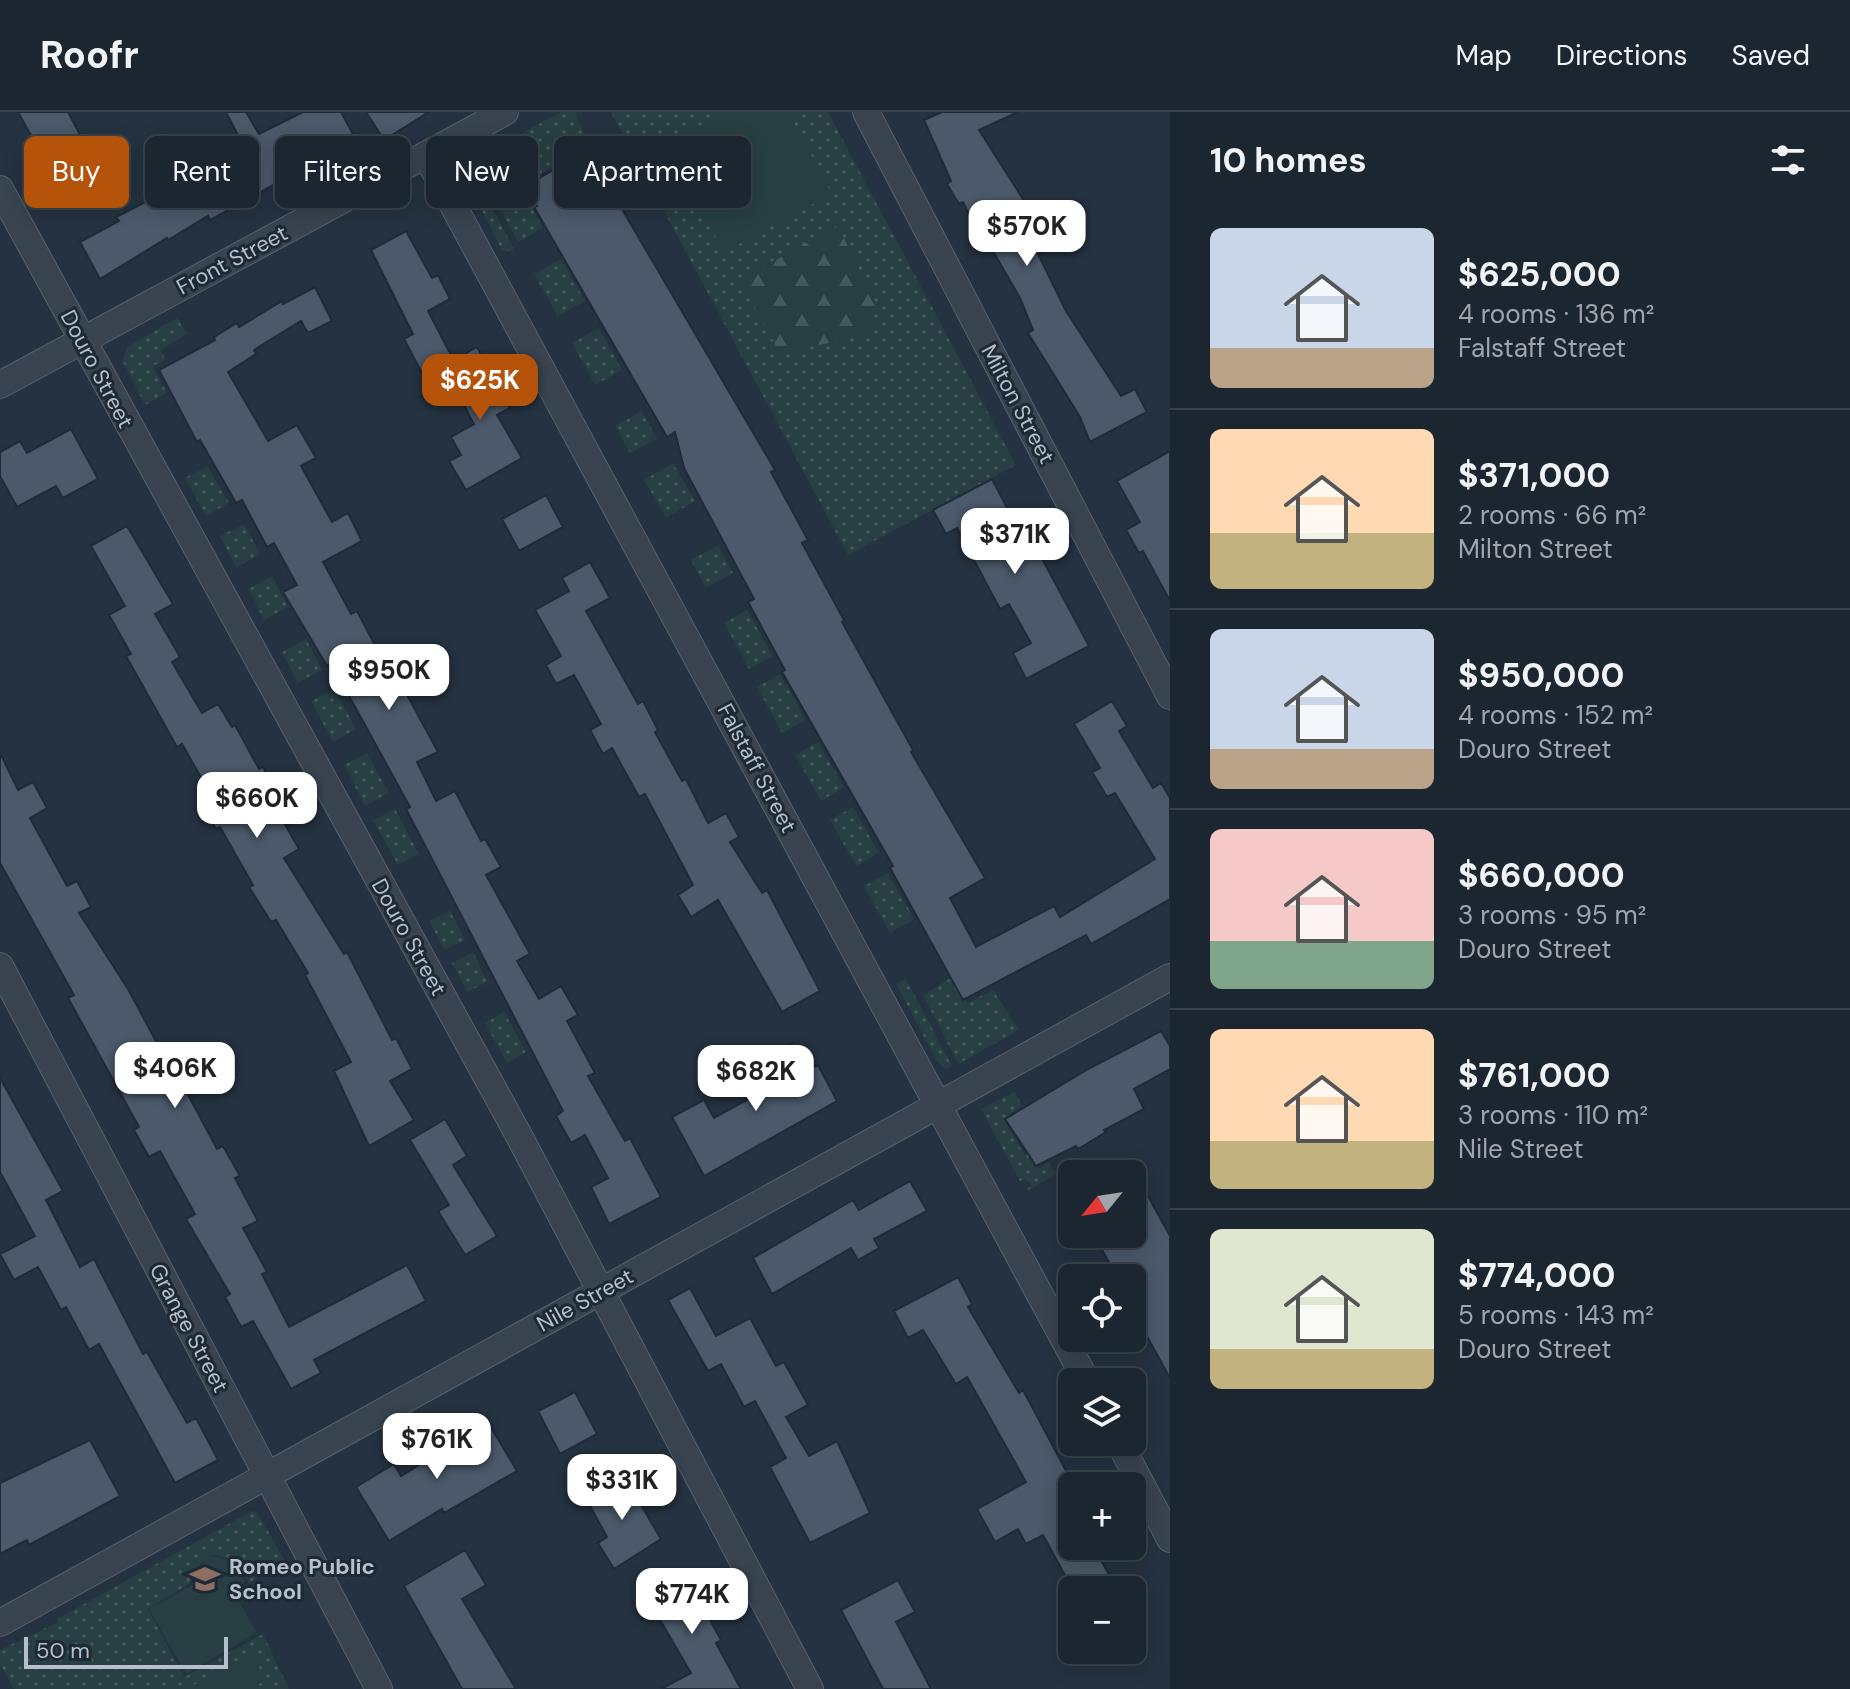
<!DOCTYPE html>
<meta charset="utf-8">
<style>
:root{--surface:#1c2631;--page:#29323d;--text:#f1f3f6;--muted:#a0a5ab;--line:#3a434d;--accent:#b45309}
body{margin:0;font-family:"DM Sans",sans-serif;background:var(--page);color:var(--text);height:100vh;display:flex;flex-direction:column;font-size:30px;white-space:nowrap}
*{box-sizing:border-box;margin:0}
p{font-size:26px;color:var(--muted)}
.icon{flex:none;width:44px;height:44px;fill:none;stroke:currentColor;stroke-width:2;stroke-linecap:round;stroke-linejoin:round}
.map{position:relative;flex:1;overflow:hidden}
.drawer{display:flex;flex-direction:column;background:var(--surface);width:680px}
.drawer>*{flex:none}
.guide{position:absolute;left:24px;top:24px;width:760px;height:72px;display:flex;gap:16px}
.needle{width:52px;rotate:240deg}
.fabs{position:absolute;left:1058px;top:1048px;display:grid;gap:16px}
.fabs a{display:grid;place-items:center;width:88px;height:88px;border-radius:12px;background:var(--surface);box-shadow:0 4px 20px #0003,0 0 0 2px var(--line);font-size:40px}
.scale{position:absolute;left:24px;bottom:20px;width:204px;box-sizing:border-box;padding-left:8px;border:4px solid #b6bfcb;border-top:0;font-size:22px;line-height:28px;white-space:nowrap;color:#b6bfcb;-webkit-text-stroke:6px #1e2936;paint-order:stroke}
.price{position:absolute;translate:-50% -68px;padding:0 18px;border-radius:16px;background:#fff;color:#222;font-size:26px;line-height:52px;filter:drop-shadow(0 2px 4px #0008)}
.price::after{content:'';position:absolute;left:50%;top:48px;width:24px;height:18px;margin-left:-12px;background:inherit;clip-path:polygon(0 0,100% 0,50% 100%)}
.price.selected{background:var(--accent);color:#fff}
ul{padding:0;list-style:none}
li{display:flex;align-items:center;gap:24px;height:200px;padding:0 40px}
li+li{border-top:2px solid var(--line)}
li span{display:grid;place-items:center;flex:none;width:224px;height:160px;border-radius:12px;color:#555}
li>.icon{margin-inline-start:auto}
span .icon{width:96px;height:96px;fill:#fffc;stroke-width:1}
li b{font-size:34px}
h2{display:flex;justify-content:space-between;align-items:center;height:96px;padding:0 40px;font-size:34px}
.tag{padding:0 28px;border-radius:12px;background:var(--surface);box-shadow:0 4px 20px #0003,0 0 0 2px var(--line);font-size:28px;line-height:72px}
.tag.selected{background:var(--accent);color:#fff}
header{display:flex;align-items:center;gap:48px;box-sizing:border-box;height:112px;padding:0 40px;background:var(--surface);border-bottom:2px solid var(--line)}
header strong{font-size:38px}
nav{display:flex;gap:44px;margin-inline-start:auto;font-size:28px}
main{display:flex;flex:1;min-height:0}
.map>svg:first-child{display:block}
.grass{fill:url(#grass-dots)}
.forest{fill:url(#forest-firs)}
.garden{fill:#273f42}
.building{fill:#4b596a;stroke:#202b38;stroke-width:2}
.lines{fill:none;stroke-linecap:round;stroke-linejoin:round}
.minor-casing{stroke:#57626e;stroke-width:28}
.minor{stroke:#394450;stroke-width:26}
.labels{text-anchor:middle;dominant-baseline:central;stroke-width:6;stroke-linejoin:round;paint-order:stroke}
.street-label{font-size:22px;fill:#b6bfcb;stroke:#1e2936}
.poi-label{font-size:22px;font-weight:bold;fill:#b6bfcb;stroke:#1e2936;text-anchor:start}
</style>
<header>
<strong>Roofr</strong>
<nav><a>Map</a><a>Directions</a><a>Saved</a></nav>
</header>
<main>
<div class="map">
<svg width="1170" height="1577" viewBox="0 0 1170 1577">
<defs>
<pattern id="grass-dots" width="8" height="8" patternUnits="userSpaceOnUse" patternTransform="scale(2)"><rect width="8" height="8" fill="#273f42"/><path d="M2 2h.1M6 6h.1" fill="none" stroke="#44595c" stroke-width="1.8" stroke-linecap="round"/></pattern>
<pattern id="forest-firs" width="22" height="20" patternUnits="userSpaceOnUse" patternTransform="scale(2)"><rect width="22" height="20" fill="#273f42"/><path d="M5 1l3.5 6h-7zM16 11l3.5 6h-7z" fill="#44595c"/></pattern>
</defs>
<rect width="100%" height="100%" fill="#253241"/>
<path class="grass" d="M 561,0 L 575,0 L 589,34 L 497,87 L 475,47 Z
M 611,0 L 828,0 L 1016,353 L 848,443 Z
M 469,51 L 515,139 L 502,139 L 469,73 L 466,61 Z
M 523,79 L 543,116 L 518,130 L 498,93 Z
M 561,147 L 585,189 L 558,204 L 534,162 Z
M 177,206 L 187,222 L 161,238 L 165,248 L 153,254 L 167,281 L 145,293 L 123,250 L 127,235 Z
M 599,216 L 622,258 L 595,273 L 572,231 Z
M 642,299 L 657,327 L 630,341 L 615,314 Z
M 673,351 L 695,389 L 666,406 L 644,368 Z
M 207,354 L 229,391 L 206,404 L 185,366 Z
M 244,412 L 260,442 L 236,455 L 220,424 Z
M 718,433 L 733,461 L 706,476 L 691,448 Z
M 272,464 L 288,495 L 264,508 L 248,477 Z
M 747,498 L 773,544 L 749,557 L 724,511 Z
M 306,527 L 322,558 L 298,571 L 282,540 Z
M 780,562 L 806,608 L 782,621 L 757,575 Z
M 335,577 L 356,617 L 333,630 L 311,589 Z
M 818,630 L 844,675 L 821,689 L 795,643 Z
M 367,641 L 389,681 L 365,694 L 344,653 Z
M 853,695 L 879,741 L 856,754 L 830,708 Z
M 395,697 L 419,742 L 398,753 L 373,708 Z
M 888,761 L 914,807 L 890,821 L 864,774 Z
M 450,799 L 465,828 L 444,838 L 429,809 Z
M 473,840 L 487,870 L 467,880 L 452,851 Z
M 951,866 L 967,891 L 993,878 L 1019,918 L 958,952 L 923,883 Z
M 906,867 L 952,954 L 946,958 L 937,949 L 896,872 Z
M 504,900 L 526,940 L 507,951 L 485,911 Z
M 1015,980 L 1022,994 L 1004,1007 L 1024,1042 L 1029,1041 L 1038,1057 L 1048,1050 L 1057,1062 L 1027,1079 L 1031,1072 L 1025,1067 L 1020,1069 L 981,997 Z
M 252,1399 L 257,1400 L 290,1458 L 286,1462 L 279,1463 L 274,1453 L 249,1471 L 236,1450 L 211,1442 L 192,1461 L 189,1472 L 148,1497 L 184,1565 L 263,1522 L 289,1577 L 14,1577 L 0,1552 L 0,1538 L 58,1510 L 57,1507 Z"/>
<path class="forest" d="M 838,114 L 877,194 L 868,223 L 780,241 L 739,168 Z"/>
<path class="garden" d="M 725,0 L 788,0 L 832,82 L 724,140 L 665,33 Z
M 210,1443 L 235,1451 L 245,1470 L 235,1482 L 257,1521 L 186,1562 L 149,1497 L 192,1473 L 195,1460 Z
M 251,1541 L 266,1568 L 250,1577 L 187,1577 Z"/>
<path class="building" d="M 18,0 L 68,0 L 86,34 L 90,31 L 109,63 L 55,94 L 37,63 L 49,56 Z
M 226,0 L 246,0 L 259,22 L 303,0 L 341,0 L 354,24 L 309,48 L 311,52 L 210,108 L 208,104 L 168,128 L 167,126 L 100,167 L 80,130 L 119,109 L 116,105 L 177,74 L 243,33 Z
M 366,0 L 429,0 L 384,28 Z
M 942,0 L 1018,0 L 979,18 L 1030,98 L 1046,138 L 1038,142 L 1066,199 L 1121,284 L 1135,277 L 1147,300 L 1090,330 L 1080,305 L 1028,221 L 1033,218 L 1020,186 L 983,122 L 980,124 L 963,90 L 959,92 L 947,72 L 951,69 L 924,8 Z
M 591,36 L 622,90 L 619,92 L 775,358 L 771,360 L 808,428 L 802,431 L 844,508 L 842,510 L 913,638 L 911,640 L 985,766 L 950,786 L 976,835 L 1054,794 L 1060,805 L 1155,747 L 1115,681 L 1107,685 L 1092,660 L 1100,656 L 1074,612 L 1112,589 L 1127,614 L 1119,619 L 1153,676 L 1161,671 L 1170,686 L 1170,787 L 1091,832 L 1086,823 L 963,888 L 890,756 L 893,754 L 782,560 L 785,558 L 748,490 L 754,487 L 684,356 L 675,320 L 667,325 L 534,95 L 537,94 L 526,74 Z
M 406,119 L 432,166 L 438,163 L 450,187 L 428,199 L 453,247 L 423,263 L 404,227 L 413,222 L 371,138 Z
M 315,175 L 332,209 L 308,221 L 301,209 L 254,238 L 256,242 L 228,260 L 268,329 L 297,313 L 316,346 L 301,354 L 332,410 L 348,401 L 362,429 L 323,450 L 351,502 L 357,499 L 386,554 L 405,543 L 420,570 L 405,579 L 438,640 L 417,650 L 436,689 L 455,679 L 481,729 L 485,727 L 501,755 L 486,763 L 530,842 L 517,849 L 539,887 L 561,874 L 578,903 L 567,909 L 595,961 L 588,964 L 625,1029 L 630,1026 L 661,1085 L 609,1112 L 591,1075 L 608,1066 L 585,1023 L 571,1031 L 556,1004 L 563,999 L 406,697 L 410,695 L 331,551 L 327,554 L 283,480 L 297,473 L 274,431 L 267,435 L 242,388 L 236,391 L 200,328 L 197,330 L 159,258 L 215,228 L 214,225 L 237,211 L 239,215 L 282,189 L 283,192 Z
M 477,235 L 510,296 L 497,303 L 522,346 L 466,378 L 449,349 L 461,343 L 451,325 L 474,312 L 443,254 Z
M 71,317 L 98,367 L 63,386 L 56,374 L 17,395 L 0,364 L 0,340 L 20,329 L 27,341 Z
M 1170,339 L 1170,489 L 1143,439 L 1139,441 L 1126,418 L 1140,410 L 1117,369 Z
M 992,367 L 1018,417 L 1024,413 L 1089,534 L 1026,567 L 1013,541 L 1031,531 L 1009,492 L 1000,497 L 957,416 L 946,422 L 933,398 Z
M 546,383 L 563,415 L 519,439 L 502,407 Z
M 127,414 L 173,492 L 155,502 L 180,545 L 172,550 L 202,601 L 218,592 L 232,615 L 235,613 L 259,657 L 263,655 L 279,684 L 271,688 L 299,737 L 284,746 L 344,842 L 347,840 L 392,928 L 396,926 L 412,957 L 390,969 L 414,1008 L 369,1034 L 334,959 L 351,950 L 305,863 L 308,861 L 276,808 L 271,810 L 249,775 L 253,773 L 220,715 L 216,717 L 200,689 L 211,683 L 182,632 L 177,635 L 126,544 L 131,542 L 109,503 L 125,494 L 91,434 Z
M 590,450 L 610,486 L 586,499 L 638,592 L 643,589 L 658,618 L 655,620 L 682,669 L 686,667 L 708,711 L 726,701 L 739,725 L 730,730 L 762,781 L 767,778 L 820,879 L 782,900 L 718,788 L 691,805 L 678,783 L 693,773 L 645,682 L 639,685 L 612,636 L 603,642 L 590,618 L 601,612 L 574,563 L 556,572 L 546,553 L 561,544 L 535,498 L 569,479 L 562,466 Z
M 0,641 L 18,678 L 33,670 L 47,696 L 30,706 L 67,774 L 77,769 L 91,795 L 79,801 L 128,877 L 164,944 L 171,940 L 190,974 L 185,977 L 217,1037 L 223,1034 L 240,1064 L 235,1066 L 258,1109 L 243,1116 L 267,1160 L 262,1162 L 289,1215 L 407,1153 L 426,1189 L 314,1248 L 321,1261 L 291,1277 L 253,1209 L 241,1215 L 225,1185 L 230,1182 L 186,1107 L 195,1102 L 160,1039 L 149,1045 L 134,1018 L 139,1015 L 68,886 L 74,883 L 0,751 Z
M 1161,919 L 1170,934 L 1170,957 L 1134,977 L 1144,997 L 1104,1018 L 1106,1020 L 1078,1037 L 1076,1034 L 1036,1054 L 1005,1007 L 1088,957 Z
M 793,931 L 807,958 L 818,953 L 837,989 L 704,1064 L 672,1005 L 704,988 L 714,1006 L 776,972 L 763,947 Z
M 0,966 L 63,1079 L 46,1088 L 80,1155 L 94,1147 L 143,1242 L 147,1240 L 187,1311 L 196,1306 L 218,1348 L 175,1371 L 99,1232 L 89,1238 L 66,1195 L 61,1198 L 38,1155 L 14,1168 L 0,1142 L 35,1124 L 0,1060 Z
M 445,1007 L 467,1044 L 453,1053 L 497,1124 L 465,1143 L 438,1099 L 449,1093 L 410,1028 Z
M 1132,1055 L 1170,1124 L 1170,1266 L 1132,1197 L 1132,1166 L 1118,1166 L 1093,1122 L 1132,1122 Z
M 910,1069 L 927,1099 L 874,1127 L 879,1136 L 858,1148 L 851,1136 L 772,1182 L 753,1146 L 853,1088 L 859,1098 Z
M 958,1165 L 972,1192 L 968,1195 L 1019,1281 L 1023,1278 L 1072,1370 L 1072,1396 L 1062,1401 L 1072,1419 L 1072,1434 L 1081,1434 L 1086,1443 L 1095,1438 L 1118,1478 L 1073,1478 L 1043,1423 L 1026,1432 L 1018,1417 L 995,1430 L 977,1397 L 1026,1370 L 967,1265 L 956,1272 L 923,1218 L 908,1226 L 894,1199 Z
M 690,1176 L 716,1224 L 750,1206 L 776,1254 L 784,1250 L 808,1293 L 786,1305 L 809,1344 L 837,1329 L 870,1401 L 810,1431 L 770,1355 L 786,1346 L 755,1289 L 744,1295 L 721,1252 L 708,1259 L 668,1188 Z
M 575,1280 L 597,1322 L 560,1342 L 538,1299 Z
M 486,1307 L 517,1359 L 444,1401 L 442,1397 L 389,1429 L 356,1375 L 394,1352 L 401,1364 L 462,1326 L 460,1322 Z
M 90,1328 L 120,1384 L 29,1433 L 27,1428 L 0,1442 L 0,1371 Z
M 624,1364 L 661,1427 L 614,1457 L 598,1431 L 607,1425 L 585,1385 Z
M 465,1438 L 486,1473 L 462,1487 L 516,1577 L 462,1577 L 404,1474 Z
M 684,1460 L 721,1528 L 716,1531 L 741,1577 L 661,1577 L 691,1561 L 645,1482 Z
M 898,1468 L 915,1500 L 896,1510 L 931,1577 L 883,1577 L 841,1498 Z"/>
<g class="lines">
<g class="minor-casing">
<path id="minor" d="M 866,0 L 1170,584
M 426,43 L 1087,1270
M 0,77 L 517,1020 L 810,1577
M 0,273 L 505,0
M 0,854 L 379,1577
M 1119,1330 L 1170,1427
M 0,1511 L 1170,865"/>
</g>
<use href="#minor" class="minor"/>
</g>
<defs>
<g id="school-bare" transform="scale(2.4)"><path d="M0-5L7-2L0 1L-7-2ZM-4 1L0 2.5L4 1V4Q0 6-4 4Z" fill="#8d6e63" stroke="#1e2936" stroke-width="2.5" paint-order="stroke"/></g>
</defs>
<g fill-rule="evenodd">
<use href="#school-bare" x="205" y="1467"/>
</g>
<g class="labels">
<g class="street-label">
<text transform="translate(232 148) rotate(-28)">Front Street</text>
<text transform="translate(97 257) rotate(62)">Douro Street</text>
<text transform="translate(1018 292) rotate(62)">Milton Street</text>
<text transform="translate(757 656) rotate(62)">Falstaff Street</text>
<text transform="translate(409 825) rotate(61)">Douro Street</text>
<text transform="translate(585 1188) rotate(-29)">Nile Street</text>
<text transform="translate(189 1216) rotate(62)">Grange Street</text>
</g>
<g class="poi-label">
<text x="229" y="1454">Romeo Public<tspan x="229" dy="25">School</tspan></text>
</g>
</g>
</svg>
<div class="fabs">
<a><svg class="needle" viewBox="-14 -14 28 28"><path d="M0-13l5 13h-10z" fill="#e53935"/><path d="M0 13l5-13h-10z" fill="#a0a5ab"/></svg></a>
<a><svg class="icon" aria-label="locate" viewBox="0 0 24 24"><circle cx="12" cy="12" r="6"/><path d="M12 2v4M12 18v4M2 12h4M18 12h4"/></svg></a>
<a><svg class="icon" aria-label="layers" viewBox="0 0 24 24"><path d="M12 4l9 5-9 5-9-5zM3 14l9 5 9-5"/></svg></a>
<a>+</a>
<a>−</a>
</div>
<div class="scale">50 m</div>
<b class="price" style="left:1027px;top:156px">$570K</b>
<b class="price selected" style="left:480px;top:310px">$625K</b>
<b class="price" style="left:1015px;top:464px">$371K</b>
<b class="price" style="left:389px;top:600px">$950K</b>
<b class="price" style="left:257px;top:728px">$660K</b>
<b class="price" style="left:175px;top:998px">$406K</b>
<b class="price" style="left:756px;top:1001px">$682K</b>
<b class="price" style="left:437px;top:1369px">$761K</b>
<b class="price" style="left:622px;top:1410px">$331K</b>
<b class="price" style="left:692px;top:1524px">$774K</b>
<div class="guide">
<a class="tag selected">Buy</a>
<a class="tag">Rent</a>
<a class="tag">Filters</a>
<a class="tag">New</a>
<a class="tag">Apartment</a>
</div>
</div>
<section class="drawer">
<h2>10 homes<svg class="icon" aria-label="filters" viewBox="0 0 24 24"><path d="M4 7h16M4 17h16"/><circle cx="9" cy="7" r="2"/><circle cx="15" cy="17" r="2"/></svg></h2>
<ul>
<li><span style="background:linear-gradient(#c9d6e8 75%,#b9a48a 0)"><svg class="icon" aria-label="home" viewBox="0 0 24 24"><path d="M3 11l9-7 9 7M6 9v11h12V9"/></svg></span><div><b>$625,000</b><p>4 rooms · 136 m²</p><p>Falstaff Street</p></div></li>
<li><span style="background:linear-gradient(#ffd9b3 65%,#c2b280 0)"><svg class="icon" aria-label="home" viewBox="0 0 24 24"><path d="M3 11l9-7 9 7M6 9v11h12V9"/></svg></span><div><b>$371,000</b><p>2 rooms · 66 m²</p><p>Milton Street</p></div></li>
<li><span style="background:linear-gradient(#c9d6e8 75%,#b9a48a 0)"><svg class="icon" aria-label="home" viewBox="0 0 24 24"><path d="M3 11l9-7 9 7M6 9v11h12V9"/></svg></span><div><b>$950,000</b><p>4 rooms · 152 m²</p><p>Douro Street</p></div></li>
<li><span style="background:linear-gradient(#f6c9c9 70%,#7fa58c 0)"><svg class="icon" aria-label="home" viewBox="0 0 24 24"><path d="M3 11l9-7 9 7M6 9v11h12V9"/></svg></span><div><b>$660,000</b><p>3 rooms · 95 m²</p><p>Douro Street</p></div></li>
<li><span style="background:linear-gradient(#ffd9b3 70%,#c2b280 0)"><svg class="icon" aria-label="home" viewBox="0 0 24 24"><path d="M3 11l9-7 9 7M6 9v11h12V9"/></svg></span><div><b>$761,000</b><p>3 rooms · 110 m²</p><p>Nile Street</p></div></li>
<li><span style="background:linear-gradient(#dfe7d0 75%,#c2b280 0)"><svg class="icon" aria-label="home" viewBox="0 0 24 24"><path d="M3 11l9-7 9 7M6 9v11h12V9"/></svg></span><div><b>$774,000</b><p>5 rooms · 143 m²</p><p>Douro Street</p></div></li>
</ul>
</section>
</main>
